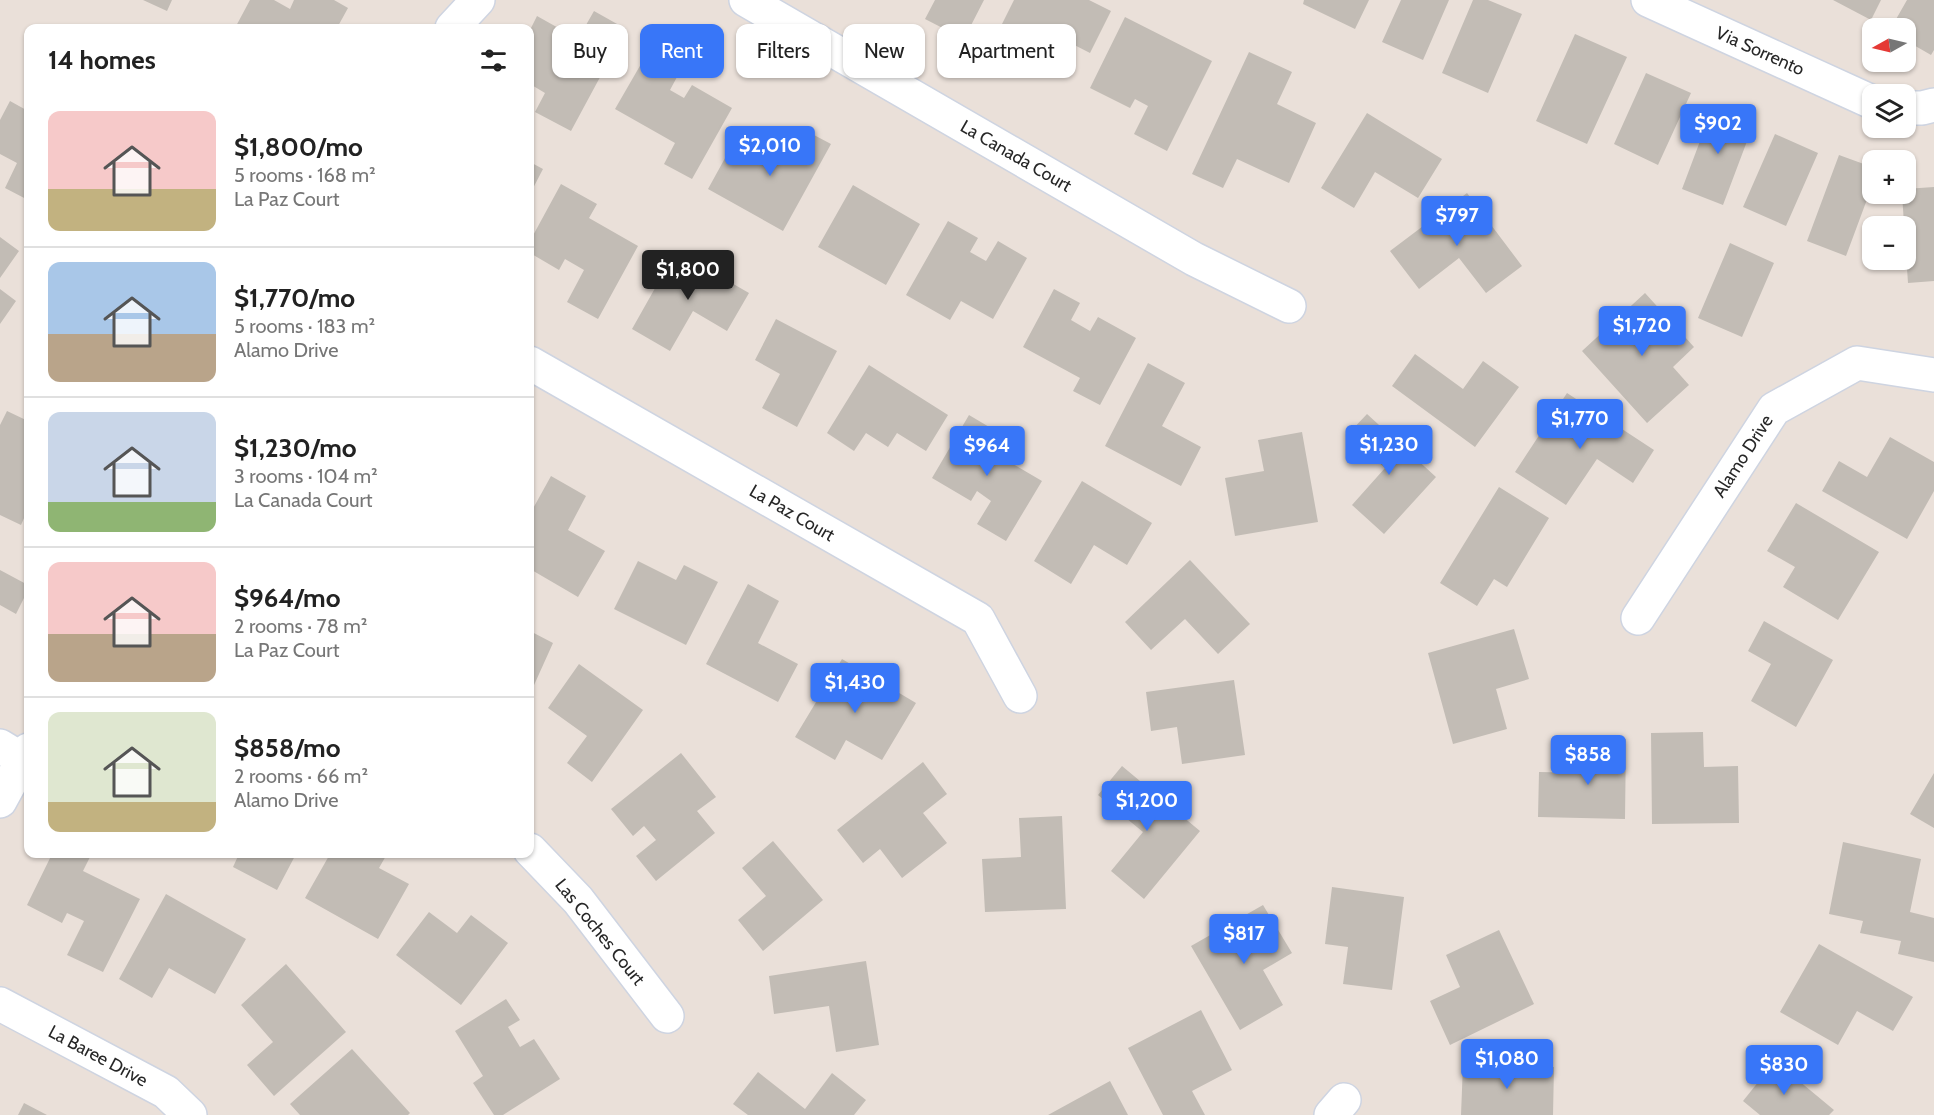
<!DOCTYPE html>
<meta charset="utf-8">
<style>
:root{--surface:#fff;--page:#f6f6f6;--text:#222;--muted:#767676;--line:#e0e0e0;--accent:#3876f8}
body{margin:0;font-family:Cabin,sans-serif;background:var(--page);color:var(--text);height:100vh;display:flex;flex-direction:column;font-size:22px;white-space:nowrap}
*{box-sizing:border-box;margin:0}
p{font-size:20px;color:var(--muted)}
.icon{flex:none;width:33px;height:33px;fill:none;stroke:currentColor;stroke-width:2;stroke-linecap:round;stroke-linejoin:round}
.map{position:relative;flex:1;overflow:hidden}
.drawer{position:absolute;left:24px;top:24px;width:510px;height:834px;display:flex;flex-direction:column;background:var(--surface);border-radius:12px;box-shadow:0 2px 4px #0004}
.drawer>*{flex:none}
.guide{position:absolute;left:552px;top:24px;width:570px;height:54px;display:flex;gap:12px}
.needle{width:39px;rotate:262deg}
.controls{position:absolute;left:1862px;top:18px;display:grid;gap:12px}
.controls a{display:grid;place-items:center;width:54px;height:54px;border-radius:12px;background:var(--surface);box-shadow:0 2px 4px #0004;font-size:30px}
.price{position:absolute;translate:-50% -51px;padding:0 14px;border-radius:6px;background:var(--accent);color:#fff;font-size:20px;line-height:39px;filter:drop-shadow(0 2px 3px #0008)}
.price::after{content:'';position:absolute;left:50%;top:36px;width:18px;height:14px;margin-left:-9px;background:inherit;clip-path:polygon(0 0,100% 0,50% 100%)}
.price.active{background:#222;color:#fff}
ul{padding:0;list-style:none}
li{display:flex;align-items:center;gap:18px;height:150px;padding:0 24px}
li+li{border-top:2px solid var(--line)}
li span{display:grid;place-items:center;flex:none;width:168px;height:120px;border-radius:12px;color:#555}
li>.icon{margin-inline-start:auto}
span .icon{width:72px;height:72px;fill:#fffc;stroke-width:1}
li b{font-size:26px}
h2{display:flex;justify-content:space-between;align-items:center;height:72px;padding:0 24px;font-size:26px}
.pill{padding:0 21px;border-radius:12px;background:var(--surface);box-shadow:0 2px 4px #0004;font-size:21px;line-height:54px}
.pill.active{background:var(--accent);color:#fff}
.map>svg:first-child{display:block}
.building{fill:#c2bcb5}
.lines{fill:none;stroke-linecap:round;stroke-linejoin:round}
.minor-casing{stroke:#ced4e1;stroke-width:36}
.minor{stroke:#fff;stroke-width:33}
.labels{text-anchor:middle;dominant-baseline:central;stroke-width:6;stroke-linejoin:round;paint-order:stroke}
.street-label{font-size:18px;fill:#272727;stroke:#fff}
</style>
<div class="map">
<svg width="1934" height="1115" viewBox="0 0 1934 1115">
<rect width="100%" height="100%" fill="#eae0d9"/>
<path class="building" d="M 143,0 L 172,0 L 167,11 Z
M 250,0 L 274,0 L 290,9 L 294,0 L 334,0 L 348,8 L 337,28 L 235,28 Z
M 935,0 L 984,0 L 964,39 L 925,19 Z
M 1014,0 L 1089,0 L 1111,11 L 1090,53 L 1047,31 L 1028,70 L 989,50 Z
M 1304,0 L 1369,0 L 1355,29 L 1303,4 Z
M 1401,0 L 1449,0 L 1423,60 L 1382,42 Z
M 1473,0 L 1488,0 L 1522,14 L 1488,93 L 1442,73 Z
M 1833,0 L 1881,0 L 1871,20 Z
M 1907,0 L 1934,0 L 1934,50 L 1931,55 L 1905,40 L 1905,28 L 1891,28 Z
M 594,11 L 626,29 L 571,131 L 535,112 L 545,93 L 530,84 L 530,30 L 537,16 L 578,39 Z
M 1125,17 L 1212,61 L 1167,151 L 1134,134 L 1148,106 L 1135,99 L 1130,108 L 1090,88 Z
M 1575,34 L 1627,57 L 1587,144 L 1536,121 Z
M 652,45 L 684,64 L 670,90 L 684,98 L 692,85 L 732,108 L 692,179 L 664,164 L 675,143 L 615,109 Z
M 1249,52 L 1292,72 L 1277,104 L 1316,123 L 1289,183 L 1237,159 L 1223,188 L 1192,174 Z
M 1646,73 L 1691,93 L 1658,165 L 1614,144 Z
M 10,101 L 28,111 L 28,200 L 5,188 L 17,163 L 0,154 L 0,120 Z
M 1714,104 L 1755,120 L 1723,205 L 1682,189 Z
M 1367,113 L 1442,159 L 1418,198 L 1375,172 L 1354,208 L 1321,188 Z
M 797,126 L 831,144 L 783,231 L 708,189 L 735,140 L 776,163 Z
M 1775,134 L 1818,153 L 1786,226 L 1743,207 Z
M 1839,155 L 1872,167 L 1872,186 L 1846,256 L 1807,241 Z
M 530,162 L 543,169 L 530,194 Z
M 561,184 L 597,204 L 589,218 L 638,246 L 598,319 L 567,302 L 584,270 L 565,259 L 559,270 L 530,253 L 530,241 Z
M 853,185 L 920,224 L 886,285 L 818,247 Z
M 1934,187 L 1934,281 L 1908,283 L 1902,194 L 1905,194 L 1905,189 Z
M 1467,193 L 1522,266 L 1486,293 L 1459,258 L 1419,289 L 1390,251 Z
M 948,221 L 978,238 L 970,252 L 986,261 L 998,241 L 1027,258 L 993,319 L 961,301 L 950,320 L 906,295 Z
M 0,237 L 19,251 L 0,278 Z
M 1730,243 L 1774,263 L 1742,337 L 1698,318 Z
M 676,251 L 749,293 L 727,331 L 693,311 L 670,351 L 632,329 Z
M 0,289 L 16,301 L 0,324 Z
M 1054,289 L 1080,303 L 1071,320 L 1090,331 L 1098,317 L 1136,338 L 1100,405 L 1073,391 L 1080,378 L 1023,347 Z
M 1645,293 L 1694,347 L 1673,367 L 1689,385 L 1647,423 L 1582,351 Z
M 776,319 L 837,351 L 797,427 L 762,408 L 780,374 L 755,360 Z
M 1415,354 L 1463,389 L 1483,361 L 1519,387 L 1475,447 L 1392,386 Z
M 1148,363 L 1185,383 L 1162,426 L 1201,447 L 1181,486 L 1105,446 Z
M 869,365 L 948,415 L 926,451 L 897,433 L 888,447 L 866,433 L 854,451 L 827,433 Z
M 1567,393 L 1654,450 L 1633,483 L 1597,459 L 1566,505 L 1515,472 Z
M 7,411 L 28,421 L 28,509 L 21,525 L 0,515 L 0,425 Z
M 1367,414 L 1436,477 L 1384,534 L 1352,505 L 1385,468 L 1348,434 Z
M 969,415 L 1001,434 L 991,451 L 1042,481 L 1006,541 L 977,524 L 991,501 L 977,491 L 971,501 L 932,478 Z
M 1302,432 L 1318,522 L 1235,536 L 1225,478 L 1264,471 L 1258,440 Z
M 1890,437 L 1934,462 L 1934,491 L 1907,539 L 1822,491 L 1839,461 L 1867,477 Z
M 551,476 L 586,496 L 568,530 L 605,551 L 578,597 L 530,569 L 530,514 Z
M 1082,481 L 1152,523 L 1127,565 L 1094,545 L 1071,584 L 1034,561 Z
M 1499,487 L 1549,518 L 1507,587 L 1494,579 L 1477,606 L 1440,583 Z
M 1796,503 L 1879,552 L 1838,620 L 1783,587 L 1795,567 L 1767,551 Z
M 1190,560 L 1250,624 L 1218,654 L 1185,619 L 1151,650 L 1125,622 Z
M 638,561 L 676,580 L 684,565 L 718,582 L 686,645 L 614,609 Z
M 0,570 L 28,585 L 28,590 L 16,614 L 0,605 Z
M 748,584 L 779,601 L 758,643 L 798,664 L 778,702 L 706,664 Z
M 1764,621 L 1833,660 L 1796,727 L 1751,701 L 1771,664 L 1748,651 Z
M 1514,629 L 1529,679 L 1496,689 L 1507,729 L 1453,744 L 1428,653 Z
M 530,631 L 553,643 L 530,694 Z
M 842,659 L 916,703 L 882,760 L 846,740 L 835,760 L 795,737 Z
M 579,664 L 643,710 L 592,782 L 567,763 L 587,736 L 548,708 Z
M 1234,680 L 1245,755 L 1182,764 L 1177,727 L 1151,731 L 1146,692 Z
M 1703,732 L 1704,767 L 1738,766 L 1739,823 L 1652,824 L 1651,733 Z
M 1589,739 L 1626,739 L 1625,819 L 1538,817 L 1539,772 L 1587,773 Z
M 681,753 L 716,797 L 697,811 L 715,833 L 656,881 L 636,856 L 656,840 L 644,826 L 633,836 L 611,809 Z
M 923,762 L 947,794 L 923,813 L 947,843 L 902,878 L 880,849 L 863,863 L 837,830 Z
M 1122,766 L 1200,831 L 1144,899 L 1111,871 L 1143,832 L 1098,795 Z
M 1934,773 L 1934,828 L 1910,814 Z
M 1062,816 L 1066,909 L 985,912 L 982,859 L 1021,857 L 1019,818 Z
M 773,841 L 823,900 L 763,951 L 738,920 L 766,896 L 742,868 Z
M 1843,842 L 1921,859 L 1910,912 L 1934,918 L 1934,962 L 1898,954 L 1901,941 L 1860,933 L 1863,921 L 1829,914 Z
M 52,854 L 87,854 L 91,855 L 83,871 L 140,899 L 103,972 L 67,955 L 84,921 L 67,913 L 62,923 L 27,905 Z
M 239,854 L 296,854 L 277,890 L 233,867 Z
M 330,854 L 387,854 L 379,868 L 409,884 L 378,939 L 305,898 Z
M 1332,887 L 1404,897 L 1392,990 L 1343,984 L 1348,947 L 1325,944 Z
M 166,894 L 246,939 L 215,994 L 169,968 L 152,998 L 119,979 Z
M 1263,905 L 1292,953 L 1263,970 L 1283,1005 L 1240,1030 L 1191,946 Z
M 429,912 L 457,933 L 471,915 L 508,943 L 461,1005 L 396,955 Z
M 1499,930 L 1534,1004 L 1450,1045 L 1430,1001 L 1460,987 L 1446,955 Z
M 1819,944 L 1913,997 L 1893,1031 L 1857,1011 L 1838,1045 L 1780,1012 Z
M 866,961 L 879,1045 L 836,1052 L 829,1006 L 774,1014 L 769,976 Z
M 286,964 L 346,1032 L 274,1096 L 247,1065 L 273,1042 L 241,1005 Z
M 506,999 L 520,1020 L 508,1027 L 520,1047 L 534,1039 L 560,1079 L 503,1115 L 494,1115 L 473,1083 L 483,1076 L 455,1031 Z
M 1201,1010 L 1232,1070 L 1192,1091 L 1205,1115 L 1163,1115 L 1128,1048 Z
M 352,1049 L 410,1113 L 408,1115 L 300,1115 L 290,1104 Z
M 1775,1061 L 1834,1110 L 1829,1115 L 1760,1115 L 1743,1101 Z
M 1463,1064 L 1554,1067 L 1553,1115 L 1461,1115 Z
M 758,1072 L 805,1109 L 832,1073 L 866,1100 L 854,1115 L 748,1115 L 733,1104 Z
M 1110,1081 L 1128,1115 L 1048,1115 Z
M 24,1103 L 47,1115 L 18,1115 Z"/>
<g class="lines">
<g class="minor-casing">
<path id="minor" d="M 746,0 L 1194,259 L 1289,306
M 1648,0 L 1872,102
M 452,28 L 478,0
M 1905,108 L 1922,108 L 1934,105
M 530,363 L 978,619 L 1020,696
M 1638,618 L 1774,409 L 1857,363 L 1934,375
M 0,746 L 23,760
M 0,801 L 28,750
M 530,850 L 578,900 L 667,1016
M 0,1004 L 166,1092 L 190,1115
M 1331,1115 L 1344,1100"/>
</g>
<use href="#minor" class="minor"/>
</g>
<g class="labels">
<g class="street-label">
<text transform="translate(1760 51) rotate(24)">Via Sorrento</text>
<text transform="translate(1016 156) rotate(30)">La Canada Court</text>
<text transform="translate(1743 456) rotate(-57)">Alamo Drive</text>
<text transform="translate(792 513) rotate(30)">La Paz Court</text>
<text transform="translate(600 932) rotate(51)">Las Coches Court</text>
<text transform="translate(98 1056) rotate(28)">La Baree Drive</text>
</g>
</g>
</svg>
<div class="controls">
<a><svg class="needle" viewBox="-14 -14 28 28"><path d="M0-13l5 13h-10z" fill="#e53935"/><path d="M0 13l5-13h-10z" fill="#767676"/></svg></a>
<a><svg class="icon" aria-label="layers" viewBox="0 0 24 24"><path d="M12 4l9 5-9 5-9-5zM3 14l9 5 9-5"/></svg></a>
<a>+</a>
<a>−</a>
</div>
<b class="price" style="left:1718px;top:155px">$902</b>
<b class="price" style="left:770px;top:177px">$2,010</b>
<b class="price" style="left:1457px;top:247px">$797</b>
<b class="price active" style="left:688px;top:301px">$1,800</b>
<b class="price" style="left:1642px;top:357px">$1,720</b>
<b class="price" style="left:1580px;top:450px">$1,770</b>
<b class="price" style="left:1389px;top:476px">$1,230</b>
<b class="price" style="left:987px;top:477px">$964</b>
<b class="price" style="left:855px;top:714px">$1,430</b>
<b class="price" style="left:1588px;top:786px">$858</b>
<b class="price" style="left:1147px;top:832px">$1,200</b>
<b class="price" style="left:1244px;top:965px">$817</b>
<b class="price" style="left:1507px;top:1090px">$1,080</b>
<b class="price" style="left:1784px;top:1096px">$830</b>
<div class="guide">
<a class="pill">Buy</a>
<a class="pill active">Rent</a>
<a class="pill">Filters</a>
<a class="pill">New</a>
<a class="pill">Apartment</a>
</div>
<section class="drawer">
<h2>14 homes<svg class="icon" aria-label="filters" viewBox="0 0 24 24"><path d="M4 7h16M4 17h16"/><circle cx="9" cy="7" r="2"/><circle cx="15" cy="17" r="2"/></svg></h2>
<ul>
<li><span style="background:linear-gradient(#f6c9c9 65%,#c2b280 0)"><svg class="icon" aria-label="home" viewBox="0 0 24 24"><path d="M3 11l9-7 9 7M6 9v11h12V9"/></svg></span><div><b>$1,800/mo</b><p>5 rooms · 168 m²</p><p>La Paz Court</p></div></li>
<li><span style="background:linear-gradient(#a9c7e8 60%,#b9a48a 0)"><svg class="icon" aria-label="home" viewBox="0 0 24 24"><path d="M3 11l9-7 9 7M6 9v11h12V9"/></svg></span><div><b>$1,770/mo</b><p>5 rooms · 183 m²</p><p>Alamo Drive</p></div></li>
<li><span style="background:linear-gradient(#c9d6e8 75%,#8fb573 0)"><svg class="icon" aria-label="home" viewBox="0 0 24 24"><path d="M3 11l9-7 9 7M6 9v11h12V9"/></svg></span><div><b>$1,230/mo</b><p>3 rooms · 104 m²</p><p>La Canada Court</p></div></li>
<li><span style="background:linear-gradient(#f6c9c9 60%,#b9a48a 0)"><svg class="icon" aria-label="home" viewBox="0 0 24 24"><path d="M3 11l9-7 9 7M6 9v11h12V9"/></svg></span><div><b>$964/mo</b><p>2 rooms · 78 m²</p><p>La Paz Court</p></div></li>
<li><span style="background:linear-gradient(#dfe7d0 75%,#c2b280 0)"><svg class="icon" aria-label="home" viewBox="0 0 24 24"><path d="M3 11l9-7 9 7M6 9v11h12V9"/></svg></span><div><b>$858/mo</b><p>2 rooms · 66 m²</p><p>Alamo Drive</p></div></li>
</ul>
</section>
</div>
